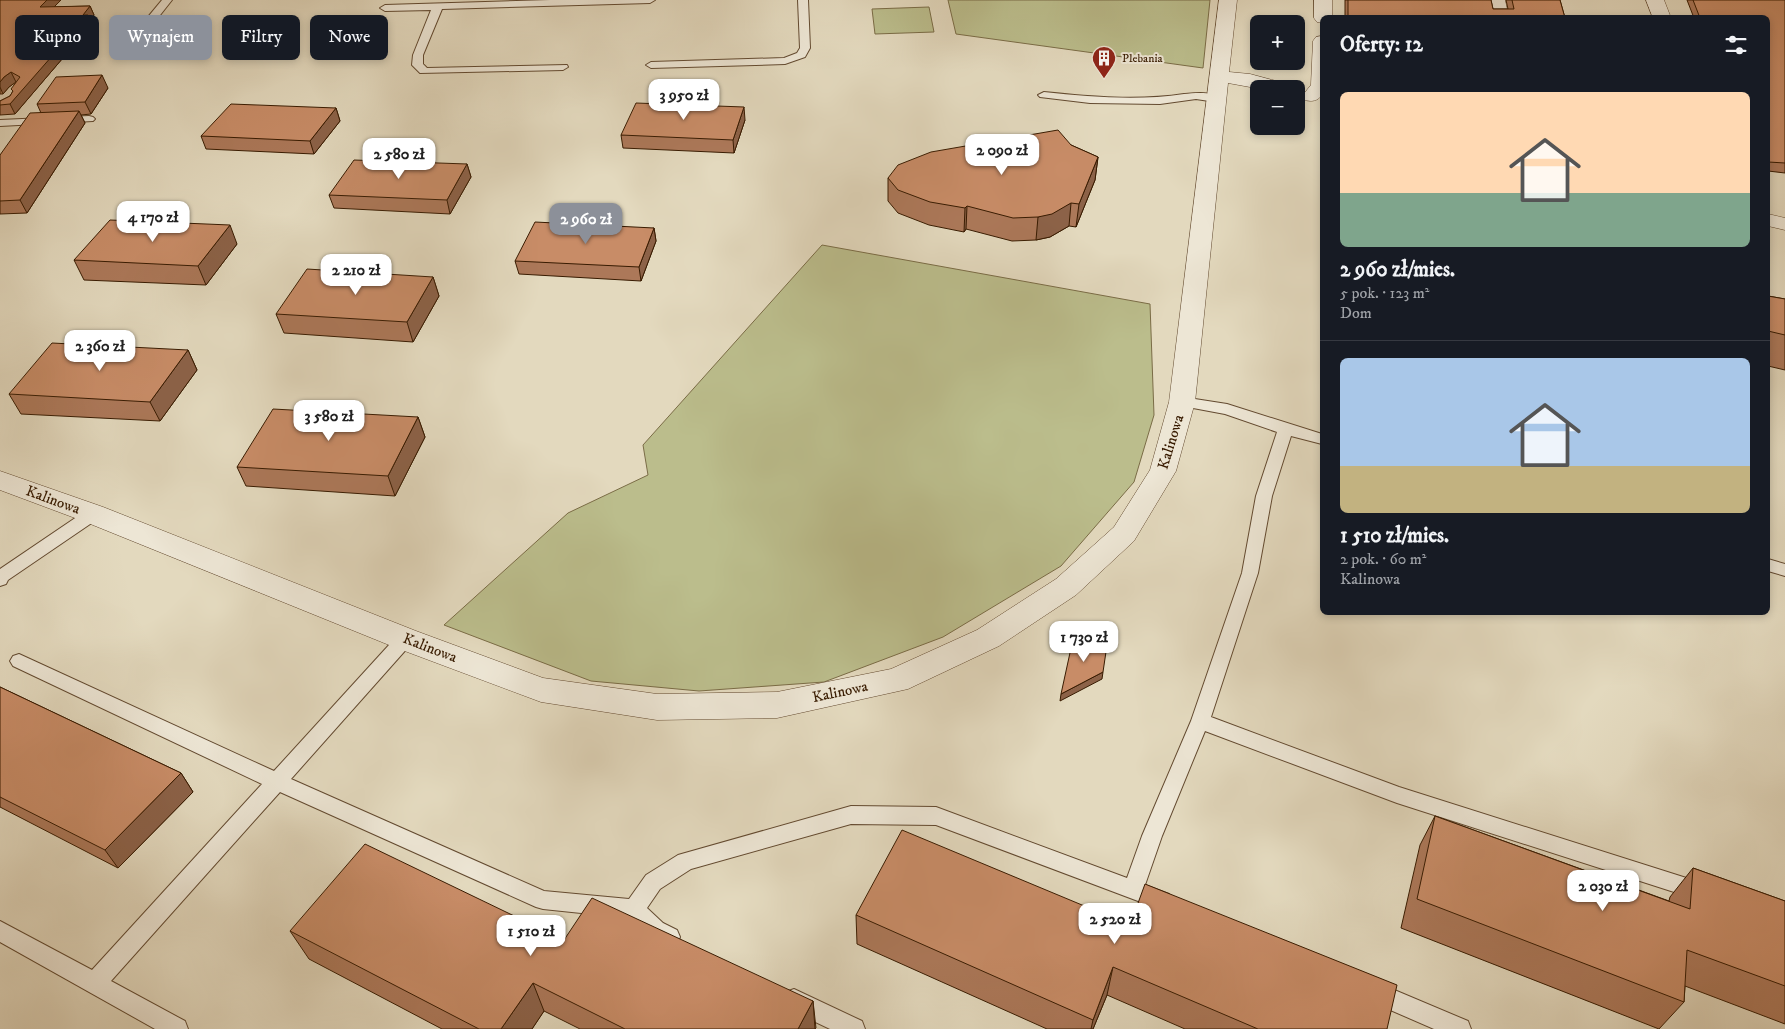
<!DOCTYPE html>
<html lang="pl">
<meta charset="utf-8">
<style>
:root{--surface:#171b24;--page:#242831;--text:#f1f3f6;--muted:#9ea1a6;--line:#363941;--accent:#8c9099}
body{margin:0;font-family:"IM FELL DW Pica",serif;background:var(--page);color:var(--text);height:100vh;display:flex;flex-direction:column;font-size:19px;white-space:nowrap}
*{box-sizing:border-box;margin:0}
p{font-size:16px;color:var(--muted)}
.icon{flex:none;width:28px;height:28px;fill:none;stroke:currentColor;stroke-width:2;stroke-linecap:round;stroke-linejoin:round}
.map{position:relative;flex:1;overflow:hidden}
.drawer{position:absolute;left:1320px;top:15px;width:450px;height:600px;display:flex;flex-direction:column;background:var(--surface);border-radius:8px;box-shadow:0 2px 8px #0003}
.drawer>*{flex:none}
.hud{position:absolute;left:15px;top:15px;width:475px;height:45px;display:flex;gap:10px}
.controls{position:absolute;left:1250px;top:15px;display:grid;gap:10px}
.controls a{display:grid;place-items:center;width:55px;height:55px;border-radius:8px;background:var(--surface);box-shadow:0 2px 8px #0003;font-size:25px}
.price{position:absolute;translate:-50% -42px;padding:0 11px;border-radius:10px;background:#fff;color:#222;font-size:16px;line-height:32px;filter:drop-shadow(0 1px 2px #0008)}
.price::after{content:'';position:absolute;left:50%;top:30px;width:15px;height:11px;margin-left:-8px;background:inherit;clip-path:polygon(0 0,100% 0,50% 100%)}
.price.current{background:var(--accent);color:#fff}
ul{padding:0;list-style:none}
li{display:grid;align-content:center;gap:10px;height:265px;padding:0 20px}
li+li{border-top:1px solid var(--line)}
li span{display:grid;place-items:center;height:155px;border-radius:8px;color:#555}
li>.icon{margin-inline-start:auto}
span .icon{width:90px;height:90px;fill:#fffc;stroke-width:1}
li b{font-size:21px}
h2{display:flex;justify-content:space-between;align-items:center;height:60px;padding:0 20px;font-size:21px}
.chip{padding:0 18px;border-radius:8px;background:var(--surface);box-shadow:0 2px 8px #0003;font-size:18px;line-height:45px}
.chip.current{background:var(--accent);color:#fff}
.map>svg:first-child{display:block}
.green{fill:#bbbd8c;stroke:#7a6c46}
.lines{fill:none;stroke-linecap:round;stroke-linejoin:round}
.service-casing{stroke:#634a30;stroke-width:2}
.minor-casing{stroke:#634a30;stroke-width:1}
.service{fill:#ede6d5;fill-rule:evenodd}
.minor{fill:#ede6d5;fill-rule:evenodd}
.wall{fill:#ac7859;stroke:#381b01}
.shaded-wall{fill:#8c6248;stroke:#381b01}
.building{fill:#c88c67;stroke:#381b01}
.labels{text-anchor:middle;dominant-baseline:central;stroke-width:4;stroke-linejoin:round;paint-order:stroke}
.far-poi-label{font-size:12px;fill:#381b01;stroke:#ede6d5;text-anchor:start}
.street-label{font-size:15px;fill:#381b01;stroke:#ede6d5}
</style>
<div class="map">
<svg width="1785" height="1029" viewBox="0 0 1785 1029">
<rect width="100%" height="100%" fill="#e3d9be"/>
<filter id="stains"><feTurbulence type="fractalNoise" baseFrequency=".004" numOctaves="4"/><feColorMatrix values="0 0 0 0 .2 0 0 0 0 .09 0 0 0 0 .02 0 0 0 .5 -.17"/></filter>
<radialGradient id="worn" r=".72"><stop offset=".6" stop-color="#630" stop-opacity="0"/><stop offset="1" stop-color="#630" stop-opacity=".3"/></radialGradient>
<path class="green" d="M 948,0 L 1210,0 L 1203,68 L 956,34 Z
M 929,7 L 934,32 L 875,34 L 872,9 Z
M 822,245 L 1150,304 L 1154,415 L 1134,482 L 1061,566 L 943,637 L 824,682 L 699,691 L 591,681 L 444,625 L 568,513 L 648,475 L 643,445 Z"/>
<g class="lines">
<g class="service-casing">
<path id="service" d="M 162,0 L 172,0 L 146,33 L 138,33 L 137,31 L 138,29 Z
M 550,0 L 655,0 L 650,3 L 442,9 L 423,55 L 423,64 L 427,68 L 567,65 L 568,67 L 563,70 L 420,73 L 412,65 L 413,55 L 431,10 L 385,11 L 380,8 L 385,5 Z
M 798,0 L 808,0 L 810,48 L 805,57 L 785,64 L 651,68 L 646,65 L 651,62 L 784,58 L 797,53 L 800,48 Z
M 1044,92 C 1091,97 1138,101 1184,94 C 1195,93 1214,91 1222,99 L 1216,102 L 1196,99 L 1160,104 L 1090,103 L 1040,97 L 1038,95 Z
M 89,116 L 93,117 L 95,119 L 93,121 L 0,126 L 0,120 Z
M 1182,397 L 1227,404 L 1322,434 L 1322,444 L 1291,436 L 1272,496 L 1258,573 L 1211,717 L 1399,787 L 1699,882 L 1706,884 L 1709,891 L 1706,898 L 1699,900 L 1397,803 L 1205,731 L 1162,836 L 1145,885 L 1169,894 L 1172,901 L 1169,908 L 1162,910 L 936,825 L 851,824 L 691,869 L 660,889 L 647,908 L 663,923 L 677,930 L 680,937 L 677,944 L 669,947 L 647,937 L 629,918 L 543,909 L 536,907 L 280,792 L 111,981 L 185,1021 L 188,1029 L 155,1029 L 0,942 L 0,921 L 92,970 L 262,784 L 13,666 L 10,661 L 13,656 L 19,654 L 274,771 L 399,634 L 405,632 L 411,634 L 414,639 L 411,644 L 291,779 L 544,891 L 629,899 L 646,875 L 678,855 L 851,806 L 936,807 L 1127,878 L 1142,836 L 1191,721 L 1242,573 L 1256,496 L 1277,432 L 1225,414 L 1177,405 L 1175,402 L 1177,399 Z
M 93,508 L 99,510 L 101,514 L 99,518 L 8,580 L 6,584 L 0,586 L 0,569 L 87,510 Z
M 1768,559 L 1785,564 L 1785,576 L 1768,571 Z
M 1373,981 L 1468,1021 L 1471,1029 L 1434,1029 L 1365,999 L 1362,992 L 1365,985 Z
M 794,989 L 862,1021 L 865,1029 L 830,1029 L 786,1008 L 783,1000 L 786,992 Z"/>
</g>
<g class="minor-casing">
<path id="minor" d="M 1219,0 L 1237,0 L 1229,72 L 1250,74 L 1291,85 L 1293,89 L 1261,89 L 1228,83 L 1195,402 L 1176,471 L 1134,541 L 1076,595 L 999,646 L 908,689 L 777,718 L 657,720 L 541,702 L 394,647 L 83,521 L 0,490 L 0,471 L 103,507 L 416,631 L 543,678 L 657,694 L 777,692 L 891,669 L 977,630 L 1056,579 L 1114,527 L 1150,470 L 1169,402 Z
M 1314,0 L 1332,0 L 1332,18 L 1322,18 L 1322,23 L 1317,22 L 1314,18 Z
M 1487,0 L 1505,0 L 1509,18 L 1491,18 Z
M 1646,0 L 1664,0 L 1671,18 L 1653,18 Z
M 1322,36 L 1322,95 C 1317,101 1313,102 1304,100 L 1302,96 L 1311,85 L 1313,41 L 1316,37 Z
M 1768,214 L 1785,218 L 1785,230 L 1768,226 Z"/>
</g>
<use href="#service" class="service"/>
<use href="#minor" class="minor"/>
</g>
<path class="wall" d="M 0,0 L 61,0 L 54,7 L 90,6 L 94,15 L 90,20 L 92,24 L 15,114 L 0,115 L 0,101 L 10,96 L 13,91 L 16,82 L 9,87 L 3,94 L 0,94 Z
M 1345,0 L 1491,0 L 1493,9 L 1508,9 L 1506,0 L 1560,0 L 1565,18 L 1345,18 Z
M 1687,0 L 1785,0 L 1785,173 L 1768,171 L 1768,18 L 1694,18 Z
M 108,88 L 91,114 L 81,115 L 85,123 L 27,213 L 0,214 L 0,155 L 41,113 L 37,104 Z
M 336,108 L 340,121 L 314,154 L 206,149 L 201,136 Z
M 745,120 L 734,153 L 623,148 L 621,135 Z
M 1071,145 L 1098,157 L 1095,180 L 1076,227 L 1069,226 L 1050,237 L 1036,240 L 1012,241 L 966,229 L 964,232 L 929,225 L 898,213 L 888,201 L 888,178 Z
M 467,164 L 471,177 L 450,214 L 334,208 L 329,195 Z
M 654,228 L 656,241 L 641,281 L 519,274 L 515,261 Z
M 237,244 L 206,285 L 84,280 L 74,260 Z
M 433,277 L 439,296 L 413,342 L 284,333 L 276,314 Z
M 1768,296 L 1785,299 L 1785,370 L 1768,366 Z
M 188,350 L 197,370 L 160,421 L 21,414 L 9,394 Z
M 418,417 L 425,437 L 395,496 L 246,486 L 237,467 Z
M 0,687 L 181,773 L 193,792 L 118,868 L 0,807 Z
M 1435,816 L 1669,901 L 1670,897 L 1693,868 L 1785,901 L 1785,1024 L 1685,986 L 1684,1002 L 1659,1029 L 1401,928 L 1420,845 Z
M 856,915 L 1130,925 L 1387,1029 L 1185,1029 L 1107,995 L 1093,1029 L 1047,1029 L 857,944 Z
M 290,931 L 564,940 L 813,1001 L 816,1028 L 815,1029 L 580,1029 L 544,1011 L 532,1029 L 442,1029 L 309,959 Z"/>
<path class="shaded-wall" d="M 47,0 L 61,0 L 44,17 L 40,7 Z
M 90,6 L 94,15 L 90,20 L 92,24 L 15,114 L 10,104 Z
M 11,72 L 16,82 L 9,87 L 3,94 L 0,87 L 0,82 L 4,77 Z
M 102,75 L 108,88 L 91,114 L 85,102 Z
M 744,107 L 745,120 L 734,153 L 733,140 Z
M 336,108 L 340,121 L 314,154 L 310,141 Z
M 79,111 L 85,123 L 27,213 L 20,200 Z
M 1098,157 L 1095,180 L 1076,227 L 1079,204 Z
M 467,164 L 471,177 L 450,214 L 447,200 Z
M 1071,203 L 1069,226 L 1050,237 L 1036,240 L 1038,217 Z
M 967,206 L 966,229 L 964,232 L 965,208 Z
M 230,225 L 237,244 L 206,285 L 198,266 Z
M 654,228 L 656,241 L 641,281 L 639,267 Z
M 433,277 L 439,296 L 413,342 L 407,322 Z
M 188,350 L 197,370 L 160,421 L 150,402 Z
M 418,417 L 425,437 L 395,496 L 388,476 Z
M 1103,672 L 1102,679 L 1060,701 L 1061,694 Z
M 181,773 L 193,792 L 118,868 L 105,850 Z
M 1113,967 L 1107,995 L 1093,1029 L 1091,1029 L 1093,1020 Z
M 533,983 L 544,1011 L 532,1029 L 501,1029 Z
M 813,1001 L 815,1029 L 798,1029 Z"/>
<path class="building" d="M 0,0 L 47,0 L 40,7 L 90,6 L 83,15 L 88,15 L 10,104 L 0,105 L 0,101 L 10,96 L 13,91 L 11,89 L 20,77 L 11,72 L 4,77 L 0,82 Z
M 1348,0 L 1491,0 L 1493,9 L 1514,9 L 1512,0 L 1560,0 L 1565,18 L 1348,18 Z
M 1693,0 L 1785,0 L 1785,163 L 1768,162 L 1768,18 L 1700,18 Z
M 102,75 L 85,102 L 37,104 L 56,77 Z
M 636,103 L 744,107 L 733,140 L 621,135 Z
M 231,104 L 336,108 L 310,141 L 201,136 Z
M 79,111 L 20,200 L 0,201 L 0,155 L 30,113 Z
M 1058,130 L 1071,145 L 1098,157 L 1079,204 L 1071,203 L 1052,214 L 1038,217 L 1013,218 L 967,206 L 965,208 L 930,202 L 898,190 L 888,178 L 898,165 L 931,152 Z
M 354,160 L 467,164 L 447,200 L 329,195 Z
M 110,220 L 230,225 L 198,266 L 74,260 Z
M 535,222 L 654,228 L 639,267 L 515,261 Z
M 307,269 L 433,277 L 407,322 L 276,314 Z
M 1768,296 L 1785,299 L 1785,335 L 1768,331 Z
M 52,343 L 188,350 L 150,402 L 9,394 Z
M 273,409 L 418,417 L 388,476 L 237,467 Z
M 1073,639 L 1107,645 L 1103,672 L 1061,694 Z
M 0,687 L 181,773 L 105,850 L 0,797 Z
M 1435,816 L 1690,909 L 1693,868 L 1785,901 L 1785,986 L 1687,950 L 1684,1002 L 1417,899 Z
M 902,830 L 1130,925 L 1145,884 L 1397,985 L 1387,1029 L 1258,1029 L 1113,967 L 1093,1020 L 856,915 Z
M 365,844 L 564,940 L 592,898 L 813,1001 L 798,1029 L 625,1029 L 533,983 L 501,1029 L 479,1029 L 290,931 Z"/>
<defs>
<g id="building-pin" transform="scale(1.25)"><path d="M0 17L-7.5 6A9.5 9.5 0 1 1 7.5 6Z" fill="#8f2418" stroke="#ede6d5"/><path d="M-4-6H4V6H1V3H-1V6H-4ZM-2.5-4.3h1.7v1.8h-1.7ZM.8-4.3h1.7v1.8H.8ZM-2.5-1h1.7V.8h-1.7ZM.8-1h1.7V.8H.8Z" fill="#fff"/></g>
</defs>
<g fill-rule="evenodd">
<use href="#building-pin" x="1104" y="58"/>
</g>
<g class="labels">
<g class="far-poi-label">
<text x="1122" y="58">Plebania</text>
</g>
<g class="street-label">
<text transform="translate(1171 442) rotate(-73)">Kalinowa</text>
<text transform="translate(53 500) rotate(20)">Kalinowa</text>
<text transform="translate(430 648) rotate(21)">Kalinowa</text>
<text transform="translate(840 692) rotate(-12)">Kalinowa</text>
</g>
</g>
<rect width="100%" height="100%" filter="url(#stains)"/>
<rect width="100%" height="100%" fill="url(#worn)"/>
</svg>
<div class="controls">
<a>+</a>
<a>−</a>
</div>
<b class="price" style="left:684px;top:121px">3 950 zł</b>
<b class="price" style="left:1002px;top:176px">2 090 zł</b>
<b class="price" style="left:399px;top:180px">2 580 zł</b>
<b class="price" style="left:153px;top:243px">4 170 zł</b>
<b class="price current" style="left:586px;top:245px">2 960 zł</b>
<b class="price" style="left:356px;top:296px">2 210 zł</b>
<b class="price" style="left:100px;top:372px">2 360 zł</b>
<b class="price" style="left:329px;top:442px">3 580 zł</b>
<b class="price" style="left:1084px;top:663px">1 730 zł</b>
<b class="price" style="left:1603px;top:912px">2 030 zł</b>
<b class="price" style="left:1115px;top:945px">2 520 zł</b>
<b class="price" style="left:531px;top:957px">1 510 zł</b>
<div class="hud">
<a class="chip">Kupno</a>
<a class="chip current">Wynajem</a>
<a class="chip">Filtry</a>
<a class="chip">Nowe</a>
</div>
<section class="drawer">
<h2>Oferty: 12<svg class="icon" aria-label="filters" viewBox="0 0 24 24"><path d="M4 7h16M4 17h16"/><circle cx="9" cy="7" r="2"/><circle cx="15" cy="17" r="2"/></svg></h2>
<ul>
<li><span style="background:linear-gradient(#ffd9b3 65%,#7fa58c 0)"><svg class="icon" aria-label="home" viewBox="0 0 24 24"><path d="M3 11l9-7 9 7M6 9v11h12V9"/></svg></span><div><b>2 960 zł/mies.</b><p>5 pok. · 123 m²</p><p>Dom</p></div></li>
<li><span style="background:linear-gradient(#a9c7e8 70%,#c2b280 0)"><svg class="icon" aria-label="home" viewBox="0 0 24 24"><path d="M3 11l9-7 9 7M6 9v11h12V9"/></svg></span><div><b>1 510 zł/mies.</b><p>2 pok. · 60 m²</p><p>Kalinowa</p></div></li>
</ul>
</section>
</div>
